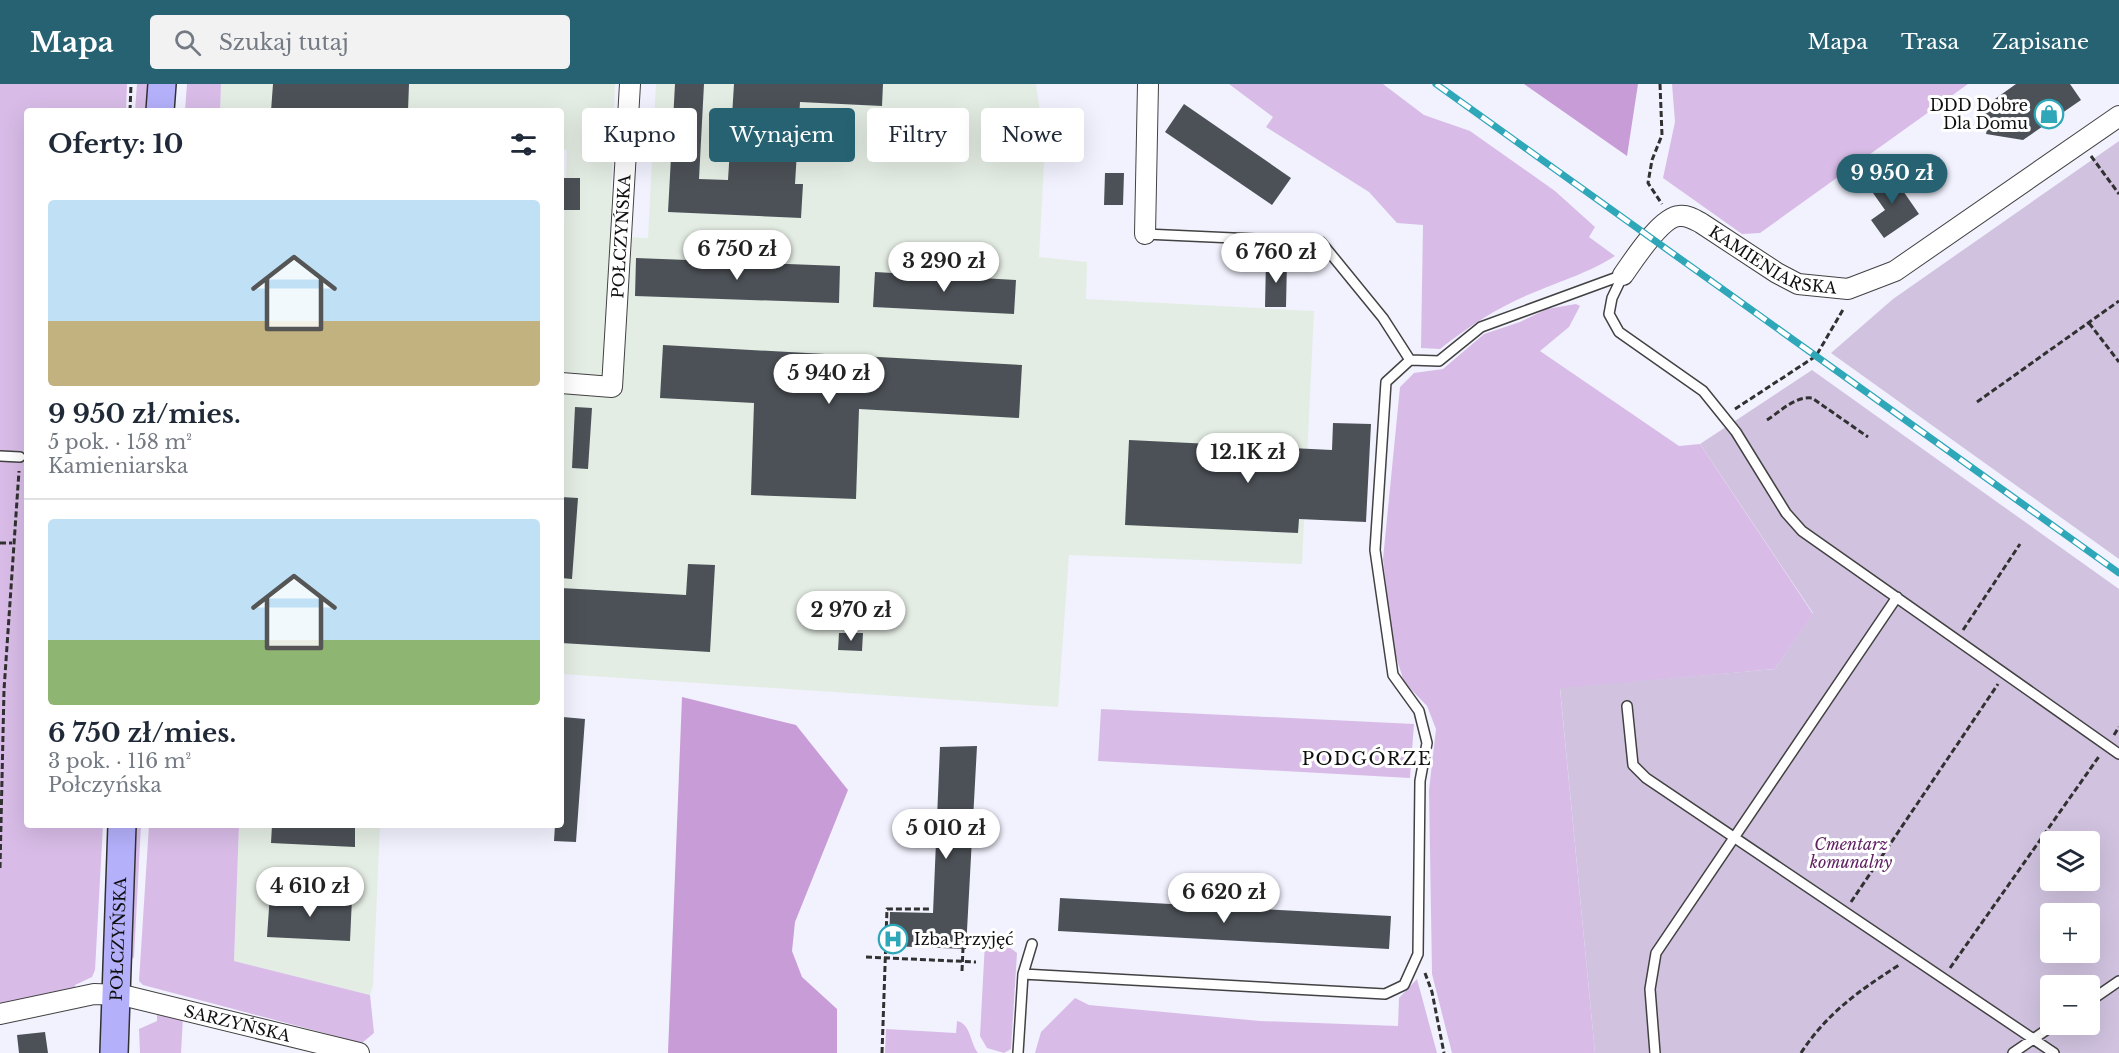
<!DOCTYPE html>
<html lang="pl">
<meta charset="utf-8">
<style>
:root{--surface:#fff;--page:#f2f2f3;--text:#1f2937;--muted:#747a83;--line:#e0e1e3;--accent:#266271}
body{margin:0;font-family:"Libre Baskerville",serif;background:var(--page);color:var(--text);height:100vh;display:flex;flex-direction:column;font-size:22px;white-space:nowrap}
*{box-sizing:border-box;margin:0}
p{font-size:20px;color:var(--muted)}
.icon{flex:none;width:33px;height:33px;fill:none;stroke:currentColor;stroke-width:2;stroke-linecap:round;stroke-linejoin:round}
.map{position:relative;flex:1;overflow:hidden}
.details{position:absolute;left:24px;top:24px;width:540px;height:720px;display:flex;flex-direction:column;background:var(--surface);border-radius:6px;box-shadow:0 6px 24px #0002}
.details>*{flex:none}
.guide{position:absolute;left:582px;top:24px;width:570px;height:54px;display:flex;gap:12px}
.controls{position:absolute;left:2040px;top:747px;display:grid;gap:12px}
.controls a{display:grid;place-items:center;width:60px;height:60px;border-radius:6px;background:var(--surface);box-shadow:0 6px 24px #0002;font-size:30px}
.price{position:absolute;translate:-50% -51px;padding:0 14px;border-radius:21px;background:#fff;color:#222;font-size:20px;line-height:39px;filter:drop-shadow(0 2px 3px #0008)}
.price::after{content:'';position:absolute;left:50%;top:36px;width:18px;height:14px;margin-left:-9px;background:inherit;clip-path:polygon(0 0,100% 0,50% 100%)}
.price.on{background:var(--accent);color:#fff}
ul{padding:0;list-style:none}
li{display:grid;align-content:center;gap:12px;height:318px;padding:0 24px}
li+li{border-top:2px solid var(--line)}
li span{display:grid;place-items:center;height:186px;border-radius:6px;color:#555}
li>.icon{margin-inline-start:auto}
span .icon{width:108px;height:108px;fill:#fffc;stroke-width:1}
li b{font-size:26px}
h2{display:flex;justify-content:space-between;align-items:center;height:72px;padding:0 24px;font-size:26px}
.tag{padding:0 21px;border-radius:6px;background:var(--surface);box-shadow:0 6px 24px #0002;font-size:21px;line-height:54px}
.tag.on{background:var(--accent);color:#fff}
header{display:flex;align-items:center;gap:36px;box-sizing:border-box;height:84px;padding:0 30px;background:var(--accent);color:#fff}
header strong{font-size:28px}
nav{display:flex;gap:33px;margin-inline-start:auto;font-size:21px}
.search{width:420px;height:54px;background:var(--page);display:flex;align-items:center;gap:15px;box-sizing:border-box;padding:0 21px;border-radius:6px;color:var(--muted);font-size:22px}
.map>svg:first-child{display:block}
.industrial{fill:#e4ede4}
.green{fill:#d8bce7}
.forest{fill:#c79cd7}
.cemetery{fill:#d1c3e0;fill-rule:evenodd}
.building{fill:#4c5157}
.lines{fill:none;stroke-linecap:round;stroke-linejoin:round}
.service-casing{stroke:#424242;stroke-width:12}
.minor-casing{stroke:#424242;stroke-width:22}
.secondary-casing{stroke:#313131;stroke-width:30}
.path{stroke:#313131;stroke-width:3;stroke-dasharray:6 3;stroke-linecap:butt}
.service{stroke:#fff;stroke-width:9}
.minor{stroke:#fff;stroke-width:20}
.secondary{stroke:#b4b0fa;stroke-width:27}
.rail-casing{stroke:#2ea7b8;stroke-width:7}
.rail{stroke:#fff;stroke-width:4.5;stroke-dasharray:14;stroke-linecap:butt}
.labels{text-anchor:middle;dominant-baseline:central;stroke-width:6;stroke-linejoin:round;paint-order:stroke}
.poi-label{font-size:16px;fill:#0f0f0f;stroke:#fff;text-anchor:end}
.street-label{font-size:16px;fill:#0f0f0f;stroke:#fff}
.park-label{font-size:16px;font-style:italic;fill:#612264;stroke:#fff}
.neighbourhood-label{font-size:18px;letter-spacing:1.5px;fill:#0f0f0f;stroke:#fff}
</style>
<header>
<strong>Mapa</strong>
<div class="search"><svg class="icon" aria-label="search" viewBox="0 0 24 24"><circle cx="10" cy="10" r="6"/><path d="M15 15l6 6"/></svg>Szukaj tutaj</div>
<nav><a>Mapa</a><a>Trasa</a><a>Zapisane</a></nav>
</header>
<div class="map">
<svg width="2119" height="969" viewBox="0 0 2119 969">
<rect width="100%" height="100%" fill="#f1f2fe"/>
<path class="industrial" d="M 221,0 L 615,0 L 610,152 L 648,154 L 656,0 L 1036,0 L 1045,62 L 1039,173 L 1087,178 L 1086,215 L 1314,227 L 1302,480 L 1069,471 L 1058,623 L 561,590 L 561,215 L 567,66 L 561,65 L 561,27 L 220,27 Z
M 239,741 L 380,741 L 373,902 L 370,911 L 234,877 Z"/>
<path class="green" d="M 0,0 L 127,0 L 126,27 L 27,27 L 27,741 L 103,741 L 95,886 L 92,893 L 75,901 L 76,908 L 0,921 Z
M 137,0 L 152,0 L 151,27 L 135,27 Z
M 187,0 L 221,0 L 220,27 L 185,27 Z
M 1229,0 L 1383,0 L 1424,31 L 1470,47 L 1555,107 L 1595,143 L 1589,153 L 1615,172 C 1586,190 1565,195 1535,208 C 1501,221 1469,242 1440,265 L 1421,264 L 1423,141 L 1397,139 L 1369,108 L 1266,43 L 1273,33 Z
M 1672,0 L 1968,0 L 1760,149 L 1742,150 L 1663,94 L 1675,38 Z
M 1576,220 L 1580,222 L 1569,243 L 1540,267 L 1679,362 L 1700,360 L 1813,530 L 1775,585 L 1560,605 L 1595,969 L 1452,969 L 1432,890 L 1429,706 L 1436,645 L 1427,622 L 1404,598 L 1392,560 L 1383,475 L 1400,303 L 1414,289 L 1443,285 L 1484,250 L 1520,238 L 1547,225 Z
M 1101,625 L 1414,640 L 1410,694 L 1098,677 Z
M 132,741 L 141,741 L 134,873 L 129,878 Z
M 149,741 L 239,741 L 234,877 L 370,911 L 374,949 L 362,959 L 143,901 L 139,897 Z
M 985,858 L 1004,859 L 1017,869 L 1011,965 L 1004,969 L 987,964 L 980,952 Z
M 1417,895 L 1437,969 L 1035,969 L 1041,948 L 1075,914 L 1089,921 L 1260,937 L 1398,942 L 1399,914 Z
M 157,930 L 183,933 L 181,969 L 140,969 L 139,945 L 157,937 Z
M 957,937 C 971,940 970,959 978,969 L 885,969 L 886,945 L 956,949 Z"/>
<path class="forest" d="M 1524,0 L 1638,0 L 1627,72 Z
M 682,613 L 796,641 L 848,706 L 795,838 L 792,867 L 802,893 L 837,925 L 837,969 L 668,969 Z"/>
<path class="cemetery" d="M 2119,57 L 2119,475 L 1831,269 L 1893,215 Z
M 1812,286 L 2119,505 L 2119,969 L 1595,969 L 1560,604 L 1775,585 L 1813,529 L 1700,360 ZM 2050,758 L 2090,758 L 2090,796 L 2050,796 ZM 2050,830 L 2090,830 L 2090,868 L 2050,868 ZM 2050,902 L 2090,902 L 2090,940 L 2050,940 Z"/>
<path class="building" d="M 273,0 L 409,0 L 408,27 L 271,27 Z
M 675,0 L 704,0 L 699,95 L 728,96 L 734,0 L 883,0 L 882,22 L 800,18 L 795,100 L 803,100 L 801,134 L 668,128 Z
M 2016,0 L 2070,0 L 2081,16 L 2023,56 L 1986,50 L 1988,41 L 1978,27 Z
M 1184,20 L 1291,94 L 1272,121 L 1165,48 Z
M 1890,88 L 1919,130 L 1884,154 L 1871,136 L 1885,126 L 1868,102 Z
M 1105,89 L 1124,89 L 1123,121 L 1104,121 Z
M 562,94 L 580,94 L 580,126 L 562,126 Z
M 636,174 L 840,182 L 839,219 L 635,212 Z
M 1266,176 L 1287,176 L 1286,223 L 1265,223 Z
M 875,188 L 1016,196 L 1014,230 L 873,223 Z
M 663,261 L 1022,281 L 1019,334 L 859,325 L 856,415 L 751,411 L 754,319 L 660,314 Z
M 575,323 L 592,324 L 588,385 L 572,384 Z
M 1333,339 L 1371,340 L 1366,438 L 1299,435 L 1298,449 L 1125,441 L 1129,356 L 1332,366 Z
M 561,413 L 578,414 L 572,495 L 561,494 Z
M 688,480 L 715,481 L 710,568 L 561,559 L 561,504 L 686,511 Z
M 839,549 L 863,549 L 862,567 L 838,566 Z
M 563,633 L 585,635 L 576,758 L 554,757 L 555,741 L 561,741 Z
M 977,662 L 966,865 L 889,862 L 890,828 L 933,829 L 940,663 Z
M 272,741 L 355,741 L 355,763 L 271,759 Z
M 270,810 L 352,814 L 350,857 L 267,853 Z
M 1060,814 L 1391,832 L 1389,865 L 1058,847 Z
M 45,948 L 48,969 L 19,969 L 17,951 Z"/>
<g class="lines">
<g class="service-casing">
<path id="service" d="M 1145,150 L 1321,158 L 1383,234 L 1410,276
M 1623,191 L 1612,214 L 1609,230 L 1619,248 L 1703,307 L 1736,348 L 1786,429 L 1802,447 L 2119,670
M 0,372 L 20,373
M 1627,622 L 1633,681 L 1646,694 L 2054,969
M 1023,890 L 1385,910 L 1404,901 L 1418,870 L 1420,697 L 1427,659 L 1419,627 L 1393,591 L 1375,466 L 1386,298 L 1410,276 L 1439,277 L 1481,243 L 1623,191
M 2090,917 L 2119,897
M 1018,969 L 1023,890 L 1032,860
M 1655,969 L 1650,905 L 1656,869 L 1897,513
M 2013,969 L 2055,940"/>
</g>
<g class="minor-casing">
<g id="minor">
<path d="M 1145,150 L 1148,0"/>
<path id="s1" d="M 1623,191 C 1633,177 1661,133 1679,132 C 1688,131 1694,135 1701,139 L 1777,189 L 1798,200 L 1848,205 L 1895,187 L 2119,32"/>
<path id="s2" d="M 561,299 L 612,303 L 630,0"/>
<path id="s3" d="M 0,930 L 94,910 L 122,911 L 359,969"/>
</g>
</g>
<g class="secondary-casing">
<g id="secondary">
<path d="M 160,27 L 162,0"/>
<path id="s4" d="M 114,969 L 122,741"/>
</g>
</g>
<path class="path" d="M 1660,0 L 1662,51 L 1652,76 L 1648,99 L 1662,120
M 130,27 L 131,0
M 2091,72 L 2119,110
M 2089,239 L 2119,278
M 1977,318 L 2119,217
M 1735,325 L 1816,272 L 1844,224
M 1767,336 C 1781,327 1795,312 1812,314 L 1868,353
M 0,459 L 12,459
M 1963,546 L 2020,460
M 2114,651 L 2119,643
M 0,784 L 4,606 L 19,387
M 1851,818 L 1998,600
M 866,873 L 976,878
M 1950,884 L 2100,671
M 962,887 L 963,864
M 1425,889 L 1432,908 L 1444,969
M 882,969 L 887,825 L 929,825
M 1801,969 C 1827,929 1860,906 1899,881"/>
<use href="#service" class="service"/>
<use href="#minor" class="minor"/>
<use href="#secondary" class="secondary"/>
<g class="rail-casing">
<path id="rail" d="M 1436,0 L 2119,489"/>
</g>
<use href="#rail" class="rail"/>
</g>
<defs>
<g id="shop-ring" transform="scale(1.5)"><circle r="9.5" fill="#fff" stroke="#2ea7b8" stroke-width="1.5"/><path d="M-5-2.5h2.3a2.7 3.5 0 0 1 5.4 0H5L5.5 6h-11ZM-1.5-2.5h3a1.5 2.3 0 0 0-3 0Z" fill="#2ea7b8"/></g>
<g id="hospital-ring" transform="scale(1.5)"><circle r="9.5" fill="#fff" stroke="#2ea7b8" stroke-width="1.5"/><path d="M-5-5h3v3.5h4V-5h3V5h-3V1.5h-4V5h-3Z" fill="#2ea7b8"/></g>
</defs>
<g fill-rule="evenodd">
<use href="#shop-ring" x="2049" y="30"/>
<use href="#hospital-ring" x="893" y="855"/>
</g>
<g class="labels">
<g class="poi-label">
<text x="2028" y="21">DDD Dobre<tspan x="2028" dy="18">Dla Domu</tspan></text>
<text x="914" y="855" text-anchor="start">Izba Przyjęć</text>
</g>
<g class="street-label">
<text stroke="none"><textPath href="#s2" startOffset="202">POŁCZYŃSKA</textPath></text>
<text stroke="none"><textPath href="#s1" startOffset="189">KAMIENIARSKA</textPath></text>
<text stroke="none"><textPath href="#s4" startOffset="114">POŁCZYŃSKA</textPath></text>
<text stroke="none"><textPath href="#s3" startOffset="243">SARZYŃSKA</textPath></text>
</g>
<g class="park-label">
<text x="1851" y="760">Cmentarz<tspan x="1851" dy="18">komunalny</tspan></text>
</g>
<g class="neighbourhood-label">
<text x="1367" y="675">PODGÓRZE</text>
</g>
</g>
</svg>
<div class="controls">
<a><svg class="icon" aria-label="layers" viewBox="0 0 24 24"><path d="M12 4l9 5-9 5-9-5zM3 14l9 5 9-5"/></svg></a>
<a>+</a>
<a>−</a>
</div>
<b class="price on" style="left:1892px;top:121px">9 950 zł</b>
<b class="price" style="left:737px;top:197px">6 750 zł</b>
<b class="price" style="left:1276px;top:200px">6 760 zł</b>
<b class="price" style="left:944px;top:209px">3 290 zł</b>
<b class="price" style="left:829px;top:321px">5 940 zł</b>
<b class="price" style="left:1248px;top:400px">12.1K zł</b>
<b class="price" style="left:851px;top:558px">2 970 zł</b>
<b class="price" style="left:946px;top:776px">5 010 zł</b>
<b class="price" style="left:310px;top:834px">4 610 zł</b>
<b class="price" style="left:1224px;top:840px">6 620 zł</b>
<div class="guide">
<a class="tag">Kupno</a>
<a class="tag on">Wynajem</a>
<a class="tag">Filtry</a>
<a class="tag">Nowe</a>
</div>
<section class="details">
<h2>Oferty: 10<svg class="icon" aria-label="filters" viewBox="0 0 24 24"><path d="M4 7h16M4 17h16"/><circle cx="9" cy="7" r="2"/><circle cx="15" cy="17" r="2"/></svg></h2>
<ul>
<li><span style="background:linear-gradient(#bfe0f5 65%,#c2b280 0)"><svg class="icon" aria-label="home" viewBox="0 0 24 24"><path d="M3 11l9-7 9 7M6 9v11h12V9"/></svg></span><div><b>9 950 zł/mies.</b><p>5 pok. · 158 m²</p><p>Kamieniarska</p></div></li>
<li><span style="background:linear-gradient(#bfe0f5 65%,#8fb573 0)"><svg class="icon" aria-label="home" viewBox="0 0 24 24"><path d="M3 11l9-7 9 7M6 9v11h12V9"/></svg></span><div><b>6 750 zł/mies.</b><p>3 pok. · 116 m²</p><p>Połczyńska</p></div></li>
</ul>
</section>
</div>
